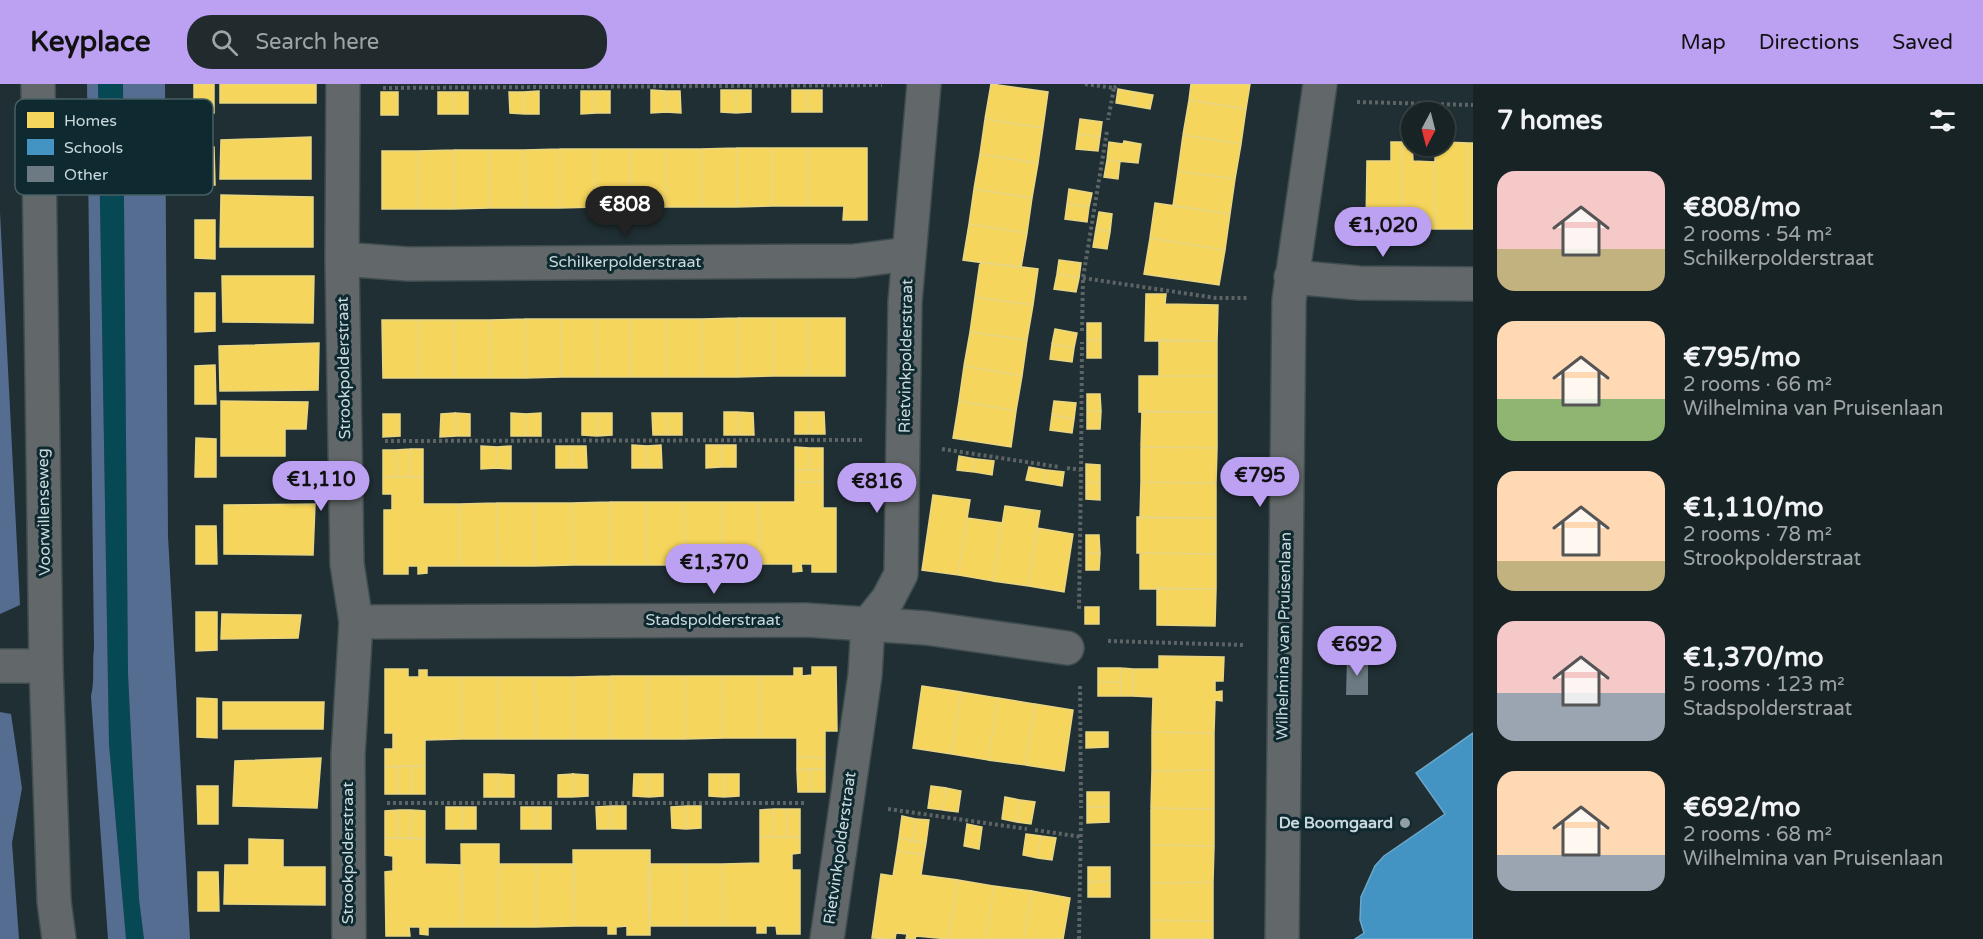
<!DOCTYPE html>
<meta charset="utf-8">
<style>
:root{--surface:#182326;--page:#212b2e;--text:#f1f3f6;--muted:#9fa4a7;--line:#364043;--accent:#bca0f2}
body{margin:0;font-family:"Varela Round",sans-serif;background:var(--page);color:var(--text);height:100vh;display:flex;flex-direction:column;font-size:22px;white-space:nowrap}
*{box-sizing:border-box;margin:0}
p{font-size:20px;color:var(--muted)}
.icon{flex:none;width:33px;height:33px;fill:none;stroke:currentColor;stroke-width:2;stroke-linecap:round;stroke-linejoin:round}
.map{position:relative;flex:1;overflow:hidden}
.sheet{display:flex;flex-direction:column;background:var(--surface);width:510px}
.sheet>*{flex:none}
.needle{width:39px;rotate:187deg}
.fabs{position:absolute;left:1401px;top:18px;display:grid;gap:12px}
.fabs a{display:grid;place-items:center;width:54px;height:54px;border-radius:50%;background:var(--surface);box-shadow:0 2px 4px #0004,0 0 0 2px var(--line);font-size:30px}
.price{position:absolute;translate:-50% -51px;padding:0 14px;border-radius:21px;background:var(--accent);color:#111;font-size:20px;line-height:39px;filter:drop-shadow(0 2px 3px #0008)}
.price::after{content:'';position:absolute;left:50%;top:36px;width:18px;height:14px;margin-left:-9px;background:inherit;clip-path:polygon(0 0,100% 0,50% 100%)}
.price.current{background:#222;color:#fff}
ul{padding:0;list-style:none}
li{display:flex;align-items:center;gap:18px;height:150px;padding:0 24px}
li span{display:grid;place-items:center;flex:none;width:168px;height:120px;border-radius:18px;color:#555}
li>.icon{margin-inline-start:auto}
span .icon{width:72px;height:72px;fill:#fffc;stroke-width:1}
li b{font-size:26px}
h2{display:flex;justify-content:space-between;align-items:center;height:72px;padding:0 24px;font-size:26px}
header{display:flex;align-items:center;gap:36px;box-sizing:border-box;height:84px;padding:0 30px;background:var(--accent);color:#111}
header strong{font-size:28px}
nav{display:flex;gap:33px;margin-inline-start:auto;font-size:21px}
.search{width:420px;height:54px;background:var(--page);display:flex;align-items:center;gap:15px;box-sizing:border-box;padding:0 21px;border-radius:24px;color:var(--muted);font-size:22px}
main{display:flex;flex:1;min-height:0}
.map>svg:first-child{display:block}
.green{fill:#074855}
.water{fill:#556d90}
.homes{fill:#f6d55c;stroke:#e8d683;stroke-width:1.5}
.schools{fill:#4393c3;stroke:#6ba8cb;stroke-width:1.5}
.building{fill:#6c7b83}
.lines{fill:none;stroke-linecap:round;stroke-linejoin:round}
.minor-casing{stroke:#404d50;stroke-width:36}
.path{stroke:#5c6465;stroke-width:4;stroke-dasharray:3 3;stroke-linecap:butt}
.minor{stroke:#626869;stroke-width:33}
.poi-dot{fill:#8e9ea2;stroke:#0e2a30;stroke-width:2}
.labels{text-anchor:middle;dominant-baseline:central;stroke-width:6;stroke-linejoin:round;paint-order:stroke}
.street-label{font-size:16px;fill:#c9d9dd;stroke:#0e2a30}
.poi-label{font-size:16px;font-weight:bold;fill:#c9d9dd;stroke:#0e2a30;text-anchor:end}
.key{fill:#0e2a30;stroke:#465f64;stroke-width:1.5}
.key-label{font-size:16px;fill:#c9d9dd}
</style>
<header>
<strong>Keyplace</strong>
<div class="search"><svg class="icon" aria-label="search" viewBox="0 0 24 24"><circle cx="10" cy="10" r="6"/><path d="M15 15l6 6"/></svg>Search here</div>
<nav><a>Map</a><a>Directions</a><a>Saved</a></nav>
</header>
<main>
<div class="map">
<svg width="1473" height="855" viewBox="0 0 1473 855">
<rect width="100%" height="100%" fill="#202f33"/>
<path class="green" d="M 98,0 L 123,0 L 128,590 L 139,815 L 144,855 L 126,855 L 109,660 Z"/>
<path class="water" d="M 87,0 L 98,0 L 109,660 L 126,855 L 108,855 L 91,612 C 95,596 92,580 94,564 Z
M 123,0 L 165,0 L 168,452 L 190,855 L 144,855 L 139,815 L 128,590 Z
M 0,128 L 20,521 L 0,530 Z
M 0,628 L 11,630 L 22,704 L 12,759 L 19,855 L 0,855 Z"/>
<path class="homes" d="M 194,0 L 214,0 L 214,29 L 194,29 Z
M 220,0 L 316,0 L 316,19 L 220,19 Z
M 991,0 L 1048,8 L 1043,44 L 985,35 Z
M 1191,0 L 1250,0 L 1246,25 L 1189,16 Z
M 1118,5 L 1135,8 L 1133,22 L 1116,19 Z
M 651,6 L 666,7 L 666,28 L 651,29 Z
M 721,6 L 736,6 L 736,29 L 721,28 Z
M 736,6 L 751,6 L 751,28 L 736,29 Z
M 792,6 L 807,6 L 807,28 L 792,28 Z
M 807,6 L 822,6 L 822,28 L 807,28 Z
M 539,7 L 539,30 L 524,30 L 524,8 Z
M 581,7 L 595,7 L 596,29 L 581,30 Z
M 595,7 L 610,7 L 610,29 L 596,29 Z
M 666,7 L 680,7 L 681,29 L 666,28 Z
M 381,8 L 398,8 L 398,31 L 381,31 Z
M 438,8 L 453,8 L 453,30 L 438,30 Z
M 453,8 L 468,8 L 468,30 L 453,30 Z
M 509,8 L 524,8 L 524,30 L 510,29 Z
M 1135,8 L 1153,11 L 1150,25 L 1133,22 Z
M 1189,16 L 1246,25 L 1241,60 L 1183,51 Z
M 985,35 L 1043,44 L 1038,79 L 980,70 Z
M 1080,35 L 1102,38 L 1100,53 L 1078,50 Z
M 1078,50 L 1100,53 L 1098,67 L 1076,65 Z
M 1183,51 L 1241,60 L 1235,95 L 1178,87 Z
M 311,53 L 311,95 L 220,95 L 221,56 Z
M 1124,57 L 1141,60 L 1138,79 L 1107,76 L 1109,58 L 1123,60 Z
M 1391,58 L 1402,58 L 1402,144 L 1366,144 L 1367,77 L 1391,77 Z
M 1402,58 L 1412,58 L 1413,77 L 1435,78 L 1435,145 L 1402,144 Z
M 1444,58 L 1468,59 L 1468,145 L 1435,145 L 1435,62 L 1444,62 Z
M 1468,59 L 1473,59 L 1473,145 L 1468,145 Z
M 194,63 L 214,63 L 215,101 L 194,101 Z
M 737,64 L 772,64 L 772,122 L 737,123 Z
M 737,64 L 737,123 L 702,123 L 701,65 Z
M 772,64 L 808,64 L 808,122 L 772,122 Z
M 808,64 L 867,64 L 867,136 L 843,136 L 844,122 L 808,122 Z
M 560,65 L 595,65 L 596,123 L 560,124 Z
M 560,65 L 560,124 L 525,124 L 524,66 Z
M 595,65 L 631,65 L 631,123 L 596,123 Z
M 631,65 L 666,65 L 666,123 L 631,123 Z
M 666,65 L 701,65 L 702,123 L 666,123 Z
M 454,66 L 454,125 L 418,125 L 418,67 Z
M 454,66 L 489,66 L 489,124 L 454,125 Z
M 489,66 L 524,66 L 525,124 L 489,124 Z
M 382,67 L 418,67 L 418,125 L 382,125 Z
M 980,70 L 1038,79 L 1032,114 L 974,105 Z
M 1107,76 L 1120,77 L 1118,95 L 1104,93 Z
M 1178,87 L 1235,95 L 1230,130 L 1173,122 Z
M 974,105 L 1032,114 L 1027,149 L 969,140 Z
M 1069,105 L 1092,109 L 1089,123 L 1067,120 Z
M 221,111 L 313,113 L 313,163 L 220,163 Z
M 1155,119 L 1230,130 L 1225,166 L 1150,154 Z
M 1067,120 L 1089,123 L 1087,138 L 1065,135 Z
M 1099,128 L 1112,130 L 1110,148 L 1096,145 Z
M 195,136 L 215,136 L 215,175 L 195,174 Z
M 969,140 L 1027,149 L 1021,184 L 963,176 Z
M 1096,145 L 1110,148 L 1107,165 L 1093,163 Z
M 1150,154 L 1225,166 L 1219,201 L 1144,190 Z
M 1059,176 L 1081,179 L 1079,194 L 1057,190 Z
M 980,178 L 1038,185 L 1033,221 L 975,213 Z
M 1057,190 L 1079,194 L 1076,208 L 1054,205 Z
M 222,192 L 314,192 L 313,239 L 223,238 Z
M 195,209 L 215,209 L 215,247 L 195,248 Z
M 1146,210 L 1166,210 L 1165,220 L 1218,221 L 1217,257 L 1145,257 Z
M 975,213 L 1033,221 L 1027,256 L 970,248 Z
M 738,234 L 738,293 L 702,293 L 702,235 Z
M 738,234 L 773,234 L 773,292 L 738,293 Z
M 773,234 L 808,234 L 809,292 L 773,292 Z
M 808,234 L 845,234 L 845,292 L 809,292 Z
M 525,235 L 561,235 L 561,293 L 526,294 Z
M 525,235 L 526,294 L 491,294 L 490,236 Z
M 561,235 L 596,235 L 597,293 L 561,293 Z
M 596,235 L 631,235 L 631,293 L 597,293 Z
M 631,235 L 667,235 L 667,293 L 631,293 Z
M 667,235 L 702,235 L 702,293 L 667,293 Z
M 382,236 L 419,236 L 419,294 L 383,294 Z
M 419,236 L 454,236 L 455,294 L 419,294 Z
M 454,236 L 490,236 L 491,294 L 455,294 Z
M 1087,239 L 1101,239 L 1101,256 L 1087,256 Z
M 1055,245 L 1077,249 L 1074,264 L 1052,260 Z
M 970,248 L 1027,256 L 1022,292 L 964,282 Z
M 1087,256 L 1101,256 L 1101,274 L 1087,274 Z
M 1159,256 L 1217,257 L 1217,292 L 1159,292 Z
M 319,259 L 318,306 L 220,307 L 219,262 Z
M 1052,260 L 1074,264 L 1072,278 L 1050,275 Z
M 215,281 L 216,320 L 195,320 L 195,282 Z
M 964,282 L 1022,292 L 1016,327 L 959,317 Z
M 1139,292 L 1217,292 L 1217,328 L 1139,328 Z
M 1087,310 L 1100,310 L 1101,327 L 1087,327 Z
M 221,317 L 308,318 L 306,345 L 285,345 L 285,372 L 221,372 Z
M 959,317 L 1016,327 L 1011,363 L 953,354 Z
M 1054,317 L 1076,319 L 1074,335 L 1052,331 Z
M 1087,327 L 1101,327 L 1100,345 L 1087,345 Z
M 1142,327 L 1217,328 L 1217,364 L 1141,363 Z
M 724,328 L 738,328 L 739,351 L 724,351 Z
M 738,328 L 753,329 L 754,351 L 739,351 Z
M 795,328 L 810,328 L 809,350 L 795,350 Z
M 810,328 L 824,328 L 825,350 L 809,350 Z
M 455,329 L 456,352 L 440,353 L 441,330 Z
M 455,329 L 470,330 L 470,352 L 456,352 Z
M 511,329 L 526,330 L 526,352 L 511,352 Z
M 541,329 L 541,352 L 526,352 L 526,330 Z
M 582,329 L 597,329 L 597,352 L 582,351 Z
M 597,329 L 612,329 L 612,351 L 597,352 Z
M 652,329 L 667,329 L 668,351 L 653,351 Z
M 667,329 L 682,329 L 682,351 L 668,351 Z
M 383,330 L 400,330 L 400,352 L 383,353 Z
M 1052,331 L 1074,335 L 1072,349 L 1050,346 Z
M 196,354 L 216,355 L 216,393 L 195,393 Z
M 632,361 L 647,362 L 647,384 L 632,384 Z
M 661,361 L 662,384 L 647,384 L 647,362 Z
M 706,361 L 721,361 L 721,383 L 706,384 Z
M 721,361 L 736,361 L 736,383 L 721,383 Z
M 481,362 L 497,363 L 496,384 L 481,385 Z
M 511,362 L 511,385 L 496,384 L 497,363 Z
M 556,362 L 572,362 L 572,384 L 556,384 Z
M 572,362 L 586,362 L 587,384 L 572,384 Z
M 795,363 L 809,364 L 809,386 L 795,386 Z
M 1141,363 L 1217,364 L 1216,399 L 1141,398 Z
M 809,364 L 823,364 L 823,386 L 809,386 Z
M 410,365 L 423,365 L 423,393 L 410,393 Z
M 410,365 L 410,393 L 397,393 L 396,366 Z
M 383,366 L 396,366 L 397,393 L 383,393 Z
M 959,372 L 976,375 L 974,388 L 957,386 Z
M 976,375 L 994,377 L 992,391 L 974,388 Z
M 1086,380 L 1100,381 L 1100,399 L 1086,398 Z
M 1029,383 L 1046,386 L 1044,399 L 1026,396 Z
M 795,386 L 823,386 L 823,398 L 795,398 Z
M 1046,386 L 1064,388 L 1062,402 L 1044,399 Z
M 383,393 L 423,393 L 423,420 L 460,420 L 460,482 L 427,482 L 427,489 L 418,490 L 418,482 L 408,482 L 408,490 L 384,490 L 384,426 L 392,426 L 392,410 L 383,410 Z
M 795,398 L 823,398 L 823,424 L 836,424 L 836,488 L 812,488 L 812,480 L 801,480 L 802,487 L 793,488 L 793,480 L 760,480 L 759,418 L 795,418 Z
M 1086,398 L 1100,399 L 1100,416 L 1086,415 Z
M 1141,398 L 1216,399 L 1216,434 L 1140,434 Z
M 933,411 L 970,416 L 958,491 L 922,486 Z
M 610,418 L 647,418 L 647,481 L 610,481 Z
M 610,418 L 610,481 L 573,481 L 572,419 Z
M 647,418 L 684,418 L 685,481 L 647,481 Z
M 684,418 L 722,418 L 722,481 L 685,481 Z
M 722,418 L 759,418 L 760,480 L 722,481 Z
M 497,419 L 535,419 L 535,482 L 498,482 Z
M 497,419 L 498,482 L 460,482 L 460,420 Z
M 535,419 L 572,419 L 573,481 L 535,482 Z
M 315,420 L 313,471 L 224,470 L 224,421 Z
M 1005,422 L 1040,427 L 1028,502 L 993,497 Z
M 1137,433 L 1216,434 L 1216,470 L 1137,469 Z
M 967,434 L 1002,439 L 993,497 L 958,491 Z
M 196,442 L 216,442 L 217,480 L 196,480 Z
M 1037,444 L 1073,450 L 1064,508 L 1028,502 Z
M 1086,451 L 1099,451 L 1100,469 L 1086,469 Z
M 1086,469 L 1100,469 L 1099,486 L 1086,486 Z
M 1140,469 L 1216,470 L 1216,505 L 1140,505 Z
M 1157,504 L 1216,505 L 1215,542 L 1157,541 Z
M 1085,523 L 1099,523 L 1099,540 L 1085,540 Z
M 196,528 L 217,528 L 217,566 L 196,567 Z
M 222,530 L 301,531 L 298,554 L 221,555 Z
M 1159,572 L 1224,573 L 1223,597 L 1215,597 L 1215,608 L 1222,607 L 1222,617 L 1215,616 L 1214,649 L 1152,648 L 1153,613 L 1133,612 L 1133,585 L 1159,585 Z
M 812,583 L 836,583 L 837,647 L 825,647 L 825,674 L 797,673 L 797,654 L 760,654 L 760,592 L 794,592 L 794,584 L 802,584 L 802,592 L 812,591 Z
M 1098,584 L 1121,584 L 1121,598 L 1098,598 Z
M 1121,584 L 1133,585 L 1133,612 L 1121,612 Z
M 385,585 L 408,585 L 408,593 L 419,593 L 419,586 L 427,586 L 427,593 L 461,593 L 461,655 L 425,656 L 425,682 L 385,683 L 385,665 L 393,665 L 393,649 L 385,649 Z
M 611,592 L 648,592 L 648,655 L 610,655 Z
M 611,592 L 610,655 L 574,655 L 573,593 Z
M 648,592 L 685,592 L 685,655 L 648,655 Z
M 685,592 L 722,592 L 723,654 L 685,655 Z
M 722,592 L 760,592 L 760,654 L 723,654 Z
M 461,593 L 498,593 L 499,655 L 461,655 Z
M 498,593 L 535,593 L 536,655 L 499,655 Z
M 535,593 L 573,593 L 574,655 L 536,655 Z
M 1098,598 L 1121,598 L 1121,612 L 1098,612 Z
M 922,602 L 961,608 L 951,670 L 913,664 Z
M 961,608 L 998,614 L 988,676 L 951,670 Z
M 197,614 L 217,615 L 217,654 L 197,653 Z
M 998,614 L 1035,620 L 1026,681 L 988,676 Z
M 223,618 L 324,618 L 323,645 L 223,645 Z
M 1035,620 L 1073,626 L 1064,687 L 1026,681 Z
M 1086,648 L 1108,648 L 1108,663 L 1086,664 Z
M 1152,648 L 1214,649 L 1214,686 L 1152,687 Z
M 797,673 L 825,674 L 825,685 L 797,686 Z
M 321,674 L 317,724 L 233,722 L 235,677 Z
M 398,682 L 412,682 L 412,710 L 398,710 Z
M 398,682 L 398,710 L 385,710 L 385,683 Z
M 412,682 L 425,682 L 425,710 L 412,710 Z
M 811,685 L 811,708 L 798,708 L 797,686 Z
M 811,685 L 825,685 L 825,708 L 811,708 Z
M 1214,686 L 1214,725 L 1151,724 L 1152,687 Z
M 484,690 L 499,690 L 499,713 L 484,713 Z
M 499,690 L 514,691 L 514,713 L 499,713 Z
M 573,690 L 573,713 L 558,713 L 558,691 Z
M 573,690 L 588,691 L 588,712 L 573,713 Z
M 634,690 L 648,690 L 649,713 L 633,712 Z
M 648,690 L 663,690 L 663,712 L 649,713 Z
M 709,690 L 724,690 L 724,713 L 709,712 Z
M 724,690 L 739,690 L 739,712 L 724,713 Z
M 197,702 L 218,702 L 218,740 L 198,740 Z
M 931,702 L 946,704 L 943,726 L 928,724 Z
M 946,704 L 961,707 L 958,728 L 943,726 Z
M 1087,708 L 1109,708 L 1109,723 L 1087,723 Z
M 1005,713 L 1020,716 L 1017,738 L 1002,735 Z
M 1020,716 L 1035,718 L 1031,740 L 1017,738 Z
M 611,722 L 611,745 L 597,745 L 596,723 Z
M 611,722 L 626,722 L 626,745 L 611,745 Z
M 686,722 L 701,722 L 701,744 L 686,745 Z
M 686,722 L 686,745 L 672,744 L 671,723 Z
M 446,723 L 463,723 L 463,745 L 446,745 Z
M 463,723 L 476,723 L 476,745 L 463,745 Z
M 521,723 L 536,723 L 536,745 L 521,745 Z
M 536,723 L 551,723 L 551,745 L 536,745 Z
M 1087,723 L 1109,723 L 1109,738 L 1087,739 Z
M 1151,724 L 1214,725 L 1214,762 L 1151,761 Z
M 773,725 L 787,725 L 787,753 L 773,753 Z
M 773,725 L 773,753 L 760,753 L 760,726 Z
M 787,725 L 800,725 L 800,753 L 787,753 Z
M 398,726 L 398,754 L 385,754 L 385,727 Z
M 398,726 L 412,726 L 411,754 L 398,754 Z
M 412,726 L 425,727 L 425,755 L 411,754 Z
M 902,732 L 916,735 L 913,757 L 899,754 Z
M 916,735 L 929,736 L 926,759 L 913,757 Z
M 967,740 L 982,743 L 979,765 L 964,762 Z
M 1026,750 L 1041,752 L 1038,774 L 1023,771 Z
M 1041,752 L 1056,754 L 1052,776 L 1038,774 Z
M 760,753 L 800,753 L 800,769 L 792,770 L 792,786 L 800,786 L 800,850 L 777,850 L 776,842 L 766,842 L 766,849 L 757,849 L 757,842 L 724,842 L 723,780 L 760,779 Z
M 385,754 L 425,755 L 425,780 L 462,781 L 462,843 L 428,843 L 428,851 L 420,850 L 420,843 L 409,843 L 410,852 L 386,852 L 385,788 L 393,787 L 393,772 L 385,771 Z
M 899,754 L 926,759 L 924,771 L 897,767 Z
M 249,755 L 283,756 L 283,783 L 325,783 L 325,821 L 224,820 L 225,781 L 249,781 Z
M 461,760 L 499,760 L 499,843 L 462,843 Z
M 1151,761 L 1214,762 L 1213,798 L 1151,799 Z
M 573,766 L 650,766 L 650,851 L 627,851 L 627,842 L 616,843 L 616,850 L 608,850 L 608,842 L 574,842 Z
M 897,767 L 924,771 L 921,791 L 958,796 L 948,855 L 916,852 L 915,855 L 906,855 L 907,850 L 896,849 L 895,855 L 872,854 L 881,790 L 893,792 Z
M 499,780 L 537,780 L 536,843 L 499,843 Z
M 537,780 L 574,780 L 574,842 L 536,843 Z
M 648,780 L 686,780 L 686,842 L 649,842 Z
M 686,780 L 723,780 L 724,842 L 686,842 Z
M 1088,783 L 1110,783 L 1110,797 L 1088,798 Z
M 198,788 L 218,788 L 219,827 L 198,827 Z
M 958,796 L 994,802 L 986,855 L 948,855 Z
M 1110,797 L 1110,813 L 1088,813 L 1088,798 Z
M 1213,798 L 1213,837 L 1151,836 L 1151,799 Z
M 994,802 L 1032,807 L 1024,855 L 986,855 Z
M 1032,807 L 1070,814 L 1063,855 L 1024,855 Z
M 1151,836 L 1213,837 L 1213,855 L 1151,855 Z"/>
<path class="schools" d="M 1473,649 L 1473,855 L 1355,855 L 1364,849 L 1360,836 L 1361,813 L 1375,782 L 1384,772 L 1445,730 L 1416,689 Z"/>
<path class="building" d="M 1347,574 L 1368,574 L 1368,611 L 1346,611 Z"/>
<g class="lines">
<g class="minor-casing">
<path id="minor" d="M 38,0 L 46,582 L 54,817 L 59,855
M 343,0 L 342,175 L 347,480 L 356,538 L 348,671 L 349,855
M 342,175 L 408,180 L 854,177 L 908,170
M 1291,193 L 1359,199 L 1473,200
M 356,538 L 806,536 L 926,544 L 1067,564
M 0,582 L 46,582
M 827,855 L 865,591 L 868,540 L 888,515 L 901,490 L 905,218 L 924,0
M 1282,855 L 1289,216 L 1320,0"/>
</g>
<path class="path" d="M 1085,0 L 1114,4 L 1108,36
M 383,4 L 882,1
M 1114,4 L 1119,0
M 1357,18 L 1473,21
M 1083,194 L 1216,214 L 1249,214
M 1082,247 L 1083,194 L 1107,47
M 385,357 L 864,356
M 942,365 L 1059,383
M 1067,384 L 1081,386 L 1079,526
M 1081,386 L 1082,258
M 1108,557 L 1244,561
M 1080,602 L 1081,724
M 387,719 L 806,719
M 888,725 L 1027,745
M 1035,746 L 1082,753
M 1079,855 L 1081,732"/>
<use href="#minor" class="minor"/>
</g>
<circle class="poi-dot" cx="1405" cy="739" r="6"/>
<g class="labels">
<g class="street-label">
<text x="625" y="178">Schilkerpolderstraat</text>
<text transform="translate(906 272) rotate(-89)">Rietvinkpolderstraat</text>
<text transform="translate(344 284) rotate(-91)">Strookpolderstraat</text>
<text transform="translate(44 428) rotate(-91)">Voorwillenseweg</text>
<text x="713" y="536">Stadspolderstraat</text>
<text transform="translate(1284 552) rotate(-89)">Wilhelmina van Pruisenlaan</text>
<text transform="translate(840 764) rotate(-82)">Rietvinkpolderstraat</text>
<text transform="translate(348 769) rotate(-90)">Strookpolderstraat</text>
</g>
<g class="poi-label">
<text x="1393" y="739">De Boomgaard</text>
</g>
</g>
<rect x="15" y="15" width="198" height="96" rx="9" class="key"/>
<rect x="27" y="28" width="27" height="16" fill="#f6d55c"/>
<rect x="27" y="55" width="27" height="16" fill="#4393c3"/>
<rect x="27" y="82" width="27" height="16" fill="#6c7b83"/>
<g class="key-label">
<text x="64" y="42">Homes</text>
<text x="64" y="69">Schools</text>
<text x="64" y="96">Other</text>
</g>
</svg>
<div class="fabs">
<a><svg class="needle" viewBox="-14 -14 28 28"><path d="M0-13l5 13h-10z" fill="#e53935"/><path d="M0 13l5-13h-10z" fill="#9fa4a7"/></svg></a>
</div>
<b class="price current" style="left:625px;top:153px">€808</b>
<b class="price" style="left:1383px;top:174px">€1,020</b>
<b class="price" style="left:1260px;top:424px">€795</b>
<b class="price" style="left:321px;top:428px">€1,110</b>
<b class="price" style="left:877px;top:430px">€816</b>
<b class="price" style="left:714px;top:511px">€1,370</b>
<b class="price" style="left:1357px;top:593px">€692</b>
</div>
<section class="sheet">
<h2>7 homes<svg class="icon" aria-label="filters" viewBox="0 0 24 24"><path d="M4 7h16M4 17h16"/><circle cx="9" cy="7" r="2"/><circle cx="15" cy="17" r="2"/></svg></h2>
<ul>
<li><span style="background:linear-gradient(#f6c9c9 65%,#c2b280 0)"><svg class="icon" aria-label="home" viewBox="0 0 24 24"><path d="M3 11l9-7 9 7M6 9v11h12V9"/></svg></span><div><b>€808/mo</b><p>2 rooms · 54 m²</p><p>Schilkerpolderstraat</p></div></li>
<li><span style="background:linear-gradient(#ffd9b3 65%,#8fb573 0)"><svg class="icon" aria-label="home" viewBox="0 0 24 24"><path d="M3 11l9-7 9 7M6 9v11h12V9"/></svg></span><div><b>€795/mo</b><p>2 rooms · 66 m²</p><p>Wilhelmina van Pruisenlaan</p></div></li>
<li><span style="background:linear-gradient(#ffd9b3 75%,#c2b280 0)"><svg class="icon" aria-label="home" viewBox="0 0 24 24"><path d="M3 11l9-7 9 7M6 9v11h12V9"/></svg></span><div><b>€1,110/mo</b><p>2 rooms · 78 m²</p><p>Strookpolderstraat</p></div></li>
<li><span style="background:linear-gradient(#f6c9c9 60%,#9aa5b1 0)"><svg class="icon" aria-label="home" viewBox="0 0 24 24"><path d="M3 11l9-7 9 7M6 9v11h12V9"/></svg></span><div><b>€1,370/mo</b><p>5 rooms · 123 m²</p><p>Stadspolderstraat</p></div></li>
<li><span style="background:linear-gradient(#ffd9b3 70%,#9aa5b1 0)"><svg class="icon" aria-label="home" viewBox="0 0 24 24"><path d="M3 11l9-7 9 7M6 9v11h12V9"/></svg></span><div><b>€692/mo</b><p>2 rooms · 68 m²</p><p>Wilhelmina van Pruisenlaan</p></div></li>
</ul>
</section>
</main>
